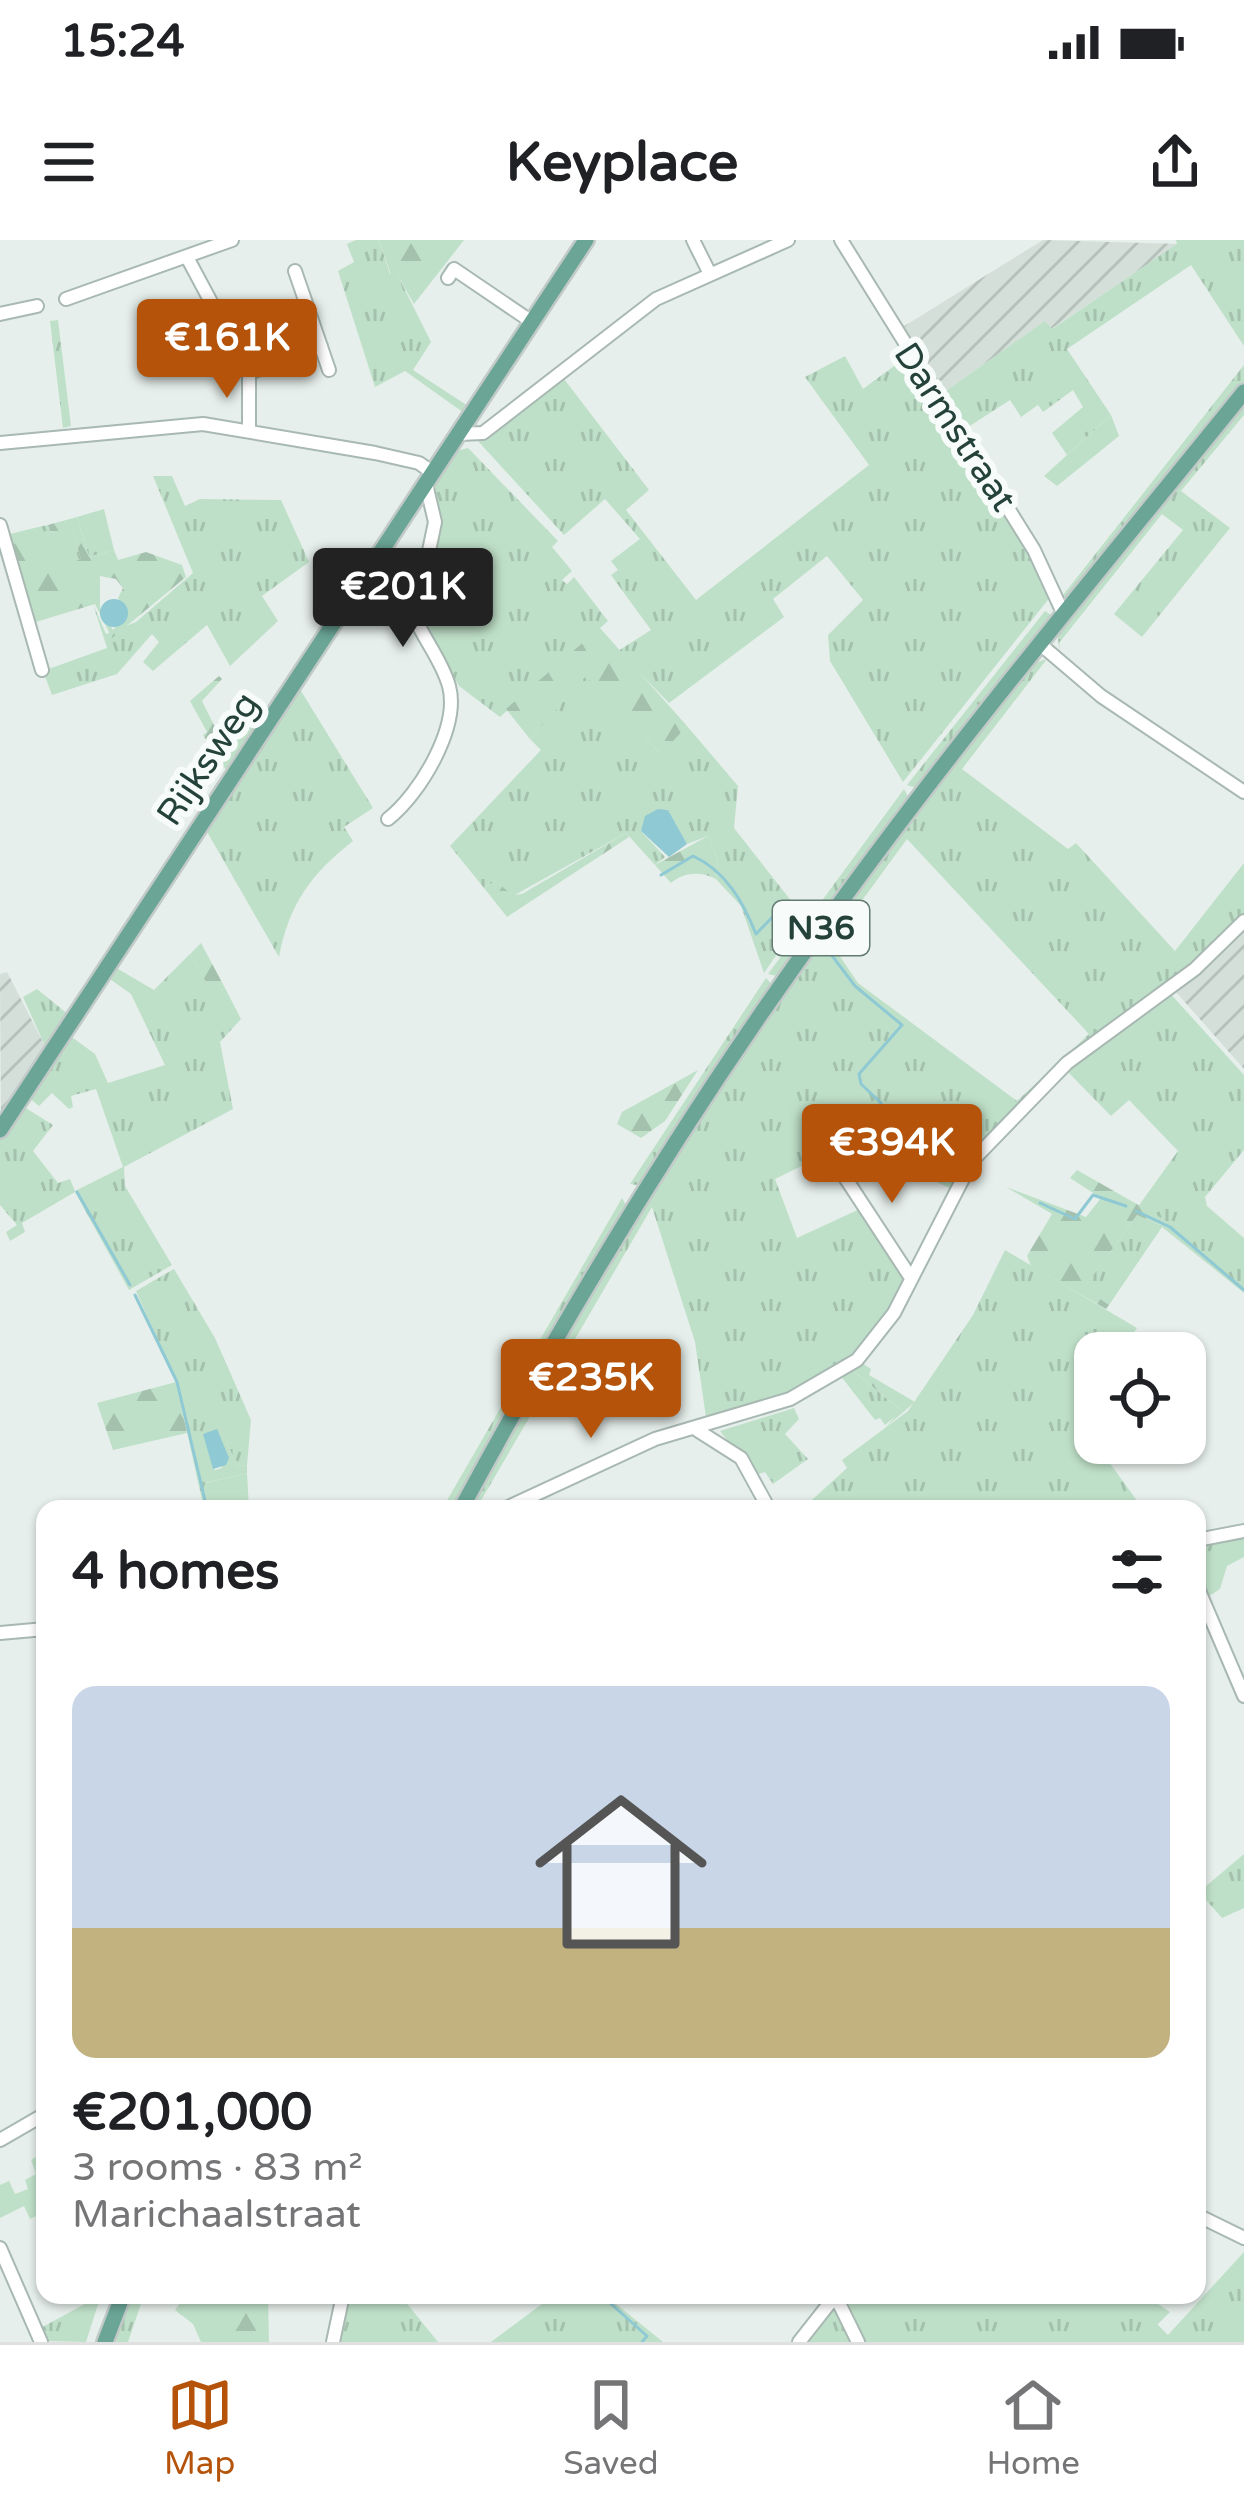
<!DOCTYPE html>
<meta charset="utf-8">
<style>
:root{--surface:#fff;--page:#f2f2f2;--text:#202124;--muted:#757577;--line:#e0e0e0;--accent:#b45309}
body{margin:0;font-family:"Varela Round",sans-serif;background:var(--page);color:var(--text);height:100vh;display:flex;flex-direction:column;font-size:45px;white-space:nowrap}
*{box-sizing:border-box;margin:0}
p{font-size:39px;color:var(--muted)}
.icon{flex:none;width:66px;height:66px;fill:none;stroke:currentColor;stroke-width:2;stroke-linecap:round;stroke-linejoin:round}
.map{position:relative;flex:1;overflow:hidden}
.side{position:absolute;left:36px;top:1260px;width:1170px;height:804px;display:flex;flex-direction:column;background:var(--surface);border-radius:24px;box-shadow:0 3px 9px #0004}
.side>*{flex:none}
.fabs{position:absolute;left:1074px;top:1092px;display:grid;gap:24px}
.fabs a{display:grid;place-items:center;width:132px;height:132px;border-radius:24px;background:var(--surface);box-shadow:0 3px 9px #0004;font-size:60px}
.price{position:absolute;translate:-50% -102px;padding:0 27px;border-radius:12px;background:var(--accent);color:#fff;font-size:39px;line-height:78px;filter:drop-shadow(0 3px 6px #0008)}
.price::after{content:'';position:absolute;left:50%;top:72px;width:36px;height:27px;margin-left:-18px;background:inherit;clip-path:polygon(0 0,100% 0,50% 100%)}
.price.selected{background:#222;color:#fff}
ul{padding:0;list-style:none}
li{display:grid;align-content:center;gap:24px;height:636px;padding:0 36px}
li+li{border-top:3px solid var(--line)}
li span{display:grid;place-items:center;height:372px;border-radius:24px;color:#555}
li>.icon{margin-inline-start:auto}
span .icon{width:216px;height:216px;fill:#fffc;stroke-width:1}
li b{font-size:51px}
h2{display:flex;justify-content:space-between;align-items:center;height:144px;padding:0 36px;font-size:51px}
.status{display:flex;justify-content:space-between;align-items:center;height:84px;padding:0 60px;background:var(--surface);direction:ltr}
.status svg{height:33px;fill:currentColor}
header{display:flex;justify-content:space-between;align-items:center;height:156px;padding:0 36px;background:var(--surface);font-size:54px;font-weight:700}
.tabs{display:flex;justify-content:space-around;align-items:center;height:168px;border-top:3px solid var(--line);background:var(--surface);font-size:33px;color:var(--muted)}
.tabs a{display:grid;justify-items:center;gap:6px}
.tabs .selected{color:var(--accent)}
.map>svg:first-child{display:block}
.industrial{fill:url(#industrial-furrows)}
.grass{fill:url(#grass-tufts);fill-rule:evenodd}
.forest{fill:url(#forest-firs);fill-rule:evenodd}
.water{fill:#8ec9d4}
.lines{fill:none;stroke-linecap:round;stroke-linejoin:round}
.stream{stroke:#8ec9d4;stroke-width:3}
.minor-casing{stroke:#a8b8b2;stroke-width:16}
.major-casing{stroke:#c2cac8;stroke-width:20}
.minor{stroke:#fff;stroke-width:12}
.major{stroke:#6aa596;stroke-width:15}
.labels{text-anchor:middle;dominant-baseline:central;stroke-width:12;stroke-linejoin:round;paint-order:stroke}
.shield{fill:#f7fbf9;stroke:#637a73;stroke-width:3}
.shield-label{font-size:33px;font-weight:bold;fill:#24423a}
.street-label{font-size:36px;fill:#24423a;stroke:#f7fbf9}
</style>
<div class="status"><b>15:24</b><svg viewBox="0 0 49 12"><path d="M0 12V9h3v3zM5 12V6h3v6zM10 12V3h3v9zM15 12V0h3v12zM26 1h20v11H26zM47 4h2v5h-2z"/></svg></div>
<header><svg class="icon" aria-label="menu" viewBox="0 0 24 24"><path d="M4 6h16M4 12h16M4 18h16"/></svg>Keyplace<svg class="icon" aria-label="share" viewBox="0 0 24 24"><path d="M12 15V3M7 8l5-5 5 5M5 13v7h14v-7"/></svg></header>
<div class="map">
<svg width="1244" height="2102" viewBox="0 0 1244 2102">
<defs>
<pattern id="industrial-furrows" width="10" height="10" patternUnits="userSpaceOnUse" patternTransform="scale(3)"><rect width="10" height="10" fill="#d4dfda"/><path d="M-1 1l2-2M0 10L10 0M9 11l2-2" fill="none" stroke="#b6c1bc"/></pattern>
<pattern id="grass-tufts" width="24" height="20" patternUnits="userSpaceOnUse" patternTransform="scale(3)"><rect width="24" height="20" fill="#bfe0c8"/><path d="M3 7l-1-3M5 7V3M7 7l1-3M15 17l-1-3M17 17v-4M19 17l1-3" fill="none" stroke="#a4c1ad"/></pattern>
<pattern id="forest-firs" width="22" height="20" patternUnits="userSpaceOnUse" patternTransform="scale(3)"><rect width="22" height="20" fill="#bfe0c8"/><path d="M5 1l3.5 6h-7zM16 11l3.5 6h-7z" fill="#a4c1ad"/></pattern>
</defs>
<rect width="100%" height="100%" fill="#e6efeb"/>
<path class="industrial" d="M 1043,0 L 1178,4 L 1051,89 L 1044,82 L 940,155 L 898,90 Z
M 1244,687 L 1244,829 L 1176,752 L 1214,722 Z
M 7,732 L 46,808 L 1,876 L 0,734 Z"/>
<path class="grass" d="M 356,0 L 379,0 L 390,34 L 396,32 L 431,102 L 413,130 L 468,166 L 464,173 L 405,131 L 375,147 L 338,31 L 354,22 L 347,4 Z
M 1176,0 L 1244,0 L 1244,106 L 1191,25 L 1067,109 L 1111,175 L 1067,215 L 1052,193 L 1083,167 L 1073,150 L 1043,172 L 1038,165 L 1021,177 L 1010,160 L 962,191 L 940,155 L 1045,81 L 1052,89 L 1177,4 Z
M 58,80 L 71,186 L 63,188 L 50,81 Z
M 845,116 L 863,149 L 906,117 L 1036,320 L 1051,356 L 903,542 L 830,421 L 828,395 L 863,360 L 827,316 L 773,359 L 784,377 L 669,463 L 618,411 L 651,390 L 611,335 L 618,330 L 611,321 L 640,299 L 605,259 L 564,295 L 478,201 L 561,135 L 649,250 L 626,270 L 696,360 L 869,225 L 805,137 Z
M 1244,125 L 1244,145 L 1071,358 L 1060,359 Z
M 1244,161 L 1244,175 L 1181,251 L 1230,288 L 1142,397 L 1114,374 L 1183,290 L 1162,274 L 1059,403 L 1060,413 L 1057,392 Z
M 468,208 L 558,301 L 552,307 L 572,331 L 562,340 L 567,344 L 574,337 L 608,381 L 500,477 L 459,446 L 418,374 L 438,271 L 434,242 L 456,211 Z
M 153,236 L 172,236 L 185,266 L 200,259 L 281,260 L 309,322 L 262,356 L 278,381 L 230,426 L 207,385 L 153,431 L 143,422 L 159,402 L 152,394 L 117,434 L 52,455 L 43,431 L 107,408 L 93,364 L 106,394 L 136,382 L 193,333 Z
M 104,269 L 114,310 L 89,317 L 77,277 Z
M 48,285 L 51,293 L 71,287 L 81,319 L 46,332 L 34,288 Z
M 1045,371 L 1051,375 L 1036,402 L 919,549 L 907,545 Z
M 1047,419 L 962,529 L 1068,609 L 1076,603 L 1175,711 L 1244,623 L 1244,675 L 1191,729 L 1099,793 L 969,920 L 888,874 L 942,914 L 933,928 L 918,920 L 908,924 L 902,943 L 853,904 L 837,918 L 832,911 L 775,939 L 797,998 L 862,968 L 907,1040 C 876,1129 787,1155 707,1184 L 695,1102 L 652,967 L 476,1269 L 467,1269 C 633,967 818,695 1031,424 ZM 907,599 L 1089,794 L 1017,861 L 858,743 L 831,703 Z
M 586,435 L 660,513 L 687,486 L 738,546 L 734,588 L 803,676 L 764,733 L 741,666 L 716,639 L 718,620 L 708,596 L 687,604 L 667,569 L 641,591 L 665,617 L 655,625 L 626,593 L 513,656 L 495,641 L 484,648 L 450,606 L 541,510 L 530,499 Z
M 298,446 L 373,568 L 344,587 L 353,601 C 311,634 289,664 279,717 L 206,590 Z
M 904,549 L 910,560 L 781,737 L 768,734 Z
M 190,714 L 213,753 L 225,748 L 241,779 L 220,802 L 233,869 L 124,927 L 125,946 L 172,1025 L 129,1050 L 75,952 L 22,983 L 25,992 L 10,1001 L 6,992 L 17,985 L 0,965 L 0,898 L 21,865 L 53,885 L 33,911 L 58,943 L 70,939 L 75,951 L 123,927 L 96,849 L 71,856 L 73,867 L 69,869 L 52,853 L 39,866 L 28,857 L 69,795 L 95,814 L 108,843 L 165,825 L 131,754 L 107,737 L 113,726 L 154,750 Z
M 766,738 L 774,747 L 642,946 L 630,944 Z
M 37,749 L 69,775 L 46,808 L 23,757 Z
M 1168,751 L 1244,835 L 1244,910 L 1205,957 L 1207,966 L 1244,998 L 1244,1053 L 1162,987 L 1109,1065 L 1083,1049 L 1137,975 L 1160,985 L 1163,979 L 1137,968 L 1178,911 L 1129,860 L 1111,876 L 1065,829 Z
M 622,958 L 628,969 L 455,1269 L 442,1269 Z
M 1005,1010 L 1137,1088 L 1119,1113 L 1095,1113 L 1095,1148 L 1077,1178 L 1143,1269 L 802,1269 L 847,1228 L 842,1220 L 908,1171 L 973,1075 Z
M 174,1029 L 215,1098 L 251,1180 L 247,1225 L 237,1227 L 221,1187 L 214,1232 L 206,1243 L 247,1233 L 249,1269 L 204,1269 L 176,1142 L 136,1051 Z
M 851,1129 L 902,1171 L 885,1185 L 880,1178 L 875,1180 L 840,1135 Z
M 794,1168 L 799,1179 L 785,1194 L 808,1219 L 773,1244 L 765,1232 L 755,1235 L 720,1191 Z
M 1244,1293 L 1244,1317 L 1227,1326 L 1220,1349 L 1206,1358 L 1197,1338 L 1197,1303 Z
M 1244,1614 L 1244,1668 L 1222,1678 L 1199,1652 Z
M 45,1903 L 45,1972 L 30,1979 L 24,1966 L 0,1978 L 0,1945 L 9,1941 L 15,1954 L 28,1949 L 25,1940 L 36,1934 L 31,1920 L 44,1912 Z
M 1244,2012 L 1244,2102 L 864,2102 L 847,2061 L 847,2055 L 1128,2055 L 1168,2095 Z
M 101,2055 L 86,2102 L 46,2101 L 39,2089 Z
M 130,2055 L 144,2055 L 128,2102 L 116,2102 Z
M 347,2055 L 400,2055 L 438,2102 L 336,2102 Z
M 554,2055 L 605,2055 L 663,2102 L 491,2102 Z
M 835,2066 L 854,2102 L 804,2102 Z"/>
<path class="forest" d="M 379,0 L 464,0 L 414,64 L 396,33 L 391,35 Z
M 1111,175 L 1119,196 L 1057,246 L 1044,236 Z
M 77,277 L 89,317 L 114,310 L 118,320 L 146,312 L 182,325 L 186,337 L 112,398 L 95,364 L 26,385 L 6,295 L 34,288 L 47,331 L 81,319 L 71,288 L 51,293 L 48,285 ZM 100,336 L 116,339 L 123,348 L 118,358 L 127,372 L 113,390 L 100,368 Z
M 600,388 L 687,486 L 661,514 L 586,436 L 530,499 L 506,469 Z
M 219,436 L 222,439 L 202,461 L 218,493 L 225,488 L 242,496 L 255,478 L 263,483 L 228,533 L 203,495 L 207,492 L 190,461 Z
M 626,593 L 629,597 L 507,677 L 484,648 L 495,641 L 513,655 L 522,654 Z
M 708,596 L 718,620 L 716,639 C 701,631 684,632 671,643 L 655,625 Z
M 201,703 L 225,748 L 213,754 L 190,714 Z
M 698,830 L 665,881 L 641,898 L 617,884 L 622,872 Z
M 892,869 L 969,920 L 952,949 L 910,930 L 911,920 L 933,927 L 941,914 L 887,873 Z
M 1077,930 L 1163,979 L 1160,985 L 1137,975 L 1084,1048 L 1109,1065 L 1106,1069 L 1031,1026 L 1027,1016 L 1052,974 L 1006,947 L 1086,977 L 1101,958 L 1070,938 Z
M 862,1123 L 871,1129 L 869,1135 L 915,1162 L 886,1187 L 901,1170 L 851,1129 Z
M 176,1142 L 187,1193 L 113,1210 L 97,1163 Z
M 221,1186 L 237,1227 L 247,1225 L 247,1233 L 205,1243 L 204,1233 L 222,1228 L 218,1190 L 202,1191 Z
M 186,2055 L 268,2055 L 269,2102 L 201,2102 L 193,2084 L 175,2070 Z
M 1128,2055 L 1145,2055 L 1170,2072 L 1156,2086 Z"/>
<path class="water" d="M100 373a14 14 0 1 1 28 0a14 14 0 1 1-28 0Z
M 658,569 L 668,570 L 687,604 L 669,617 L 641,591 L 645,576 Z
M 217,1189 L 229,1218 L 226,1225 L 213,1229 L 203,1194 Z"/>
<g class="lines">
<path class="stream" d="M 661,635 L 693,616 C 726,631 743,662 756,694 L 784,665 L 799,673
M 824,705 L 855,746 L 902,785 L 859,834 L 861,844 L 881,863
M 887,869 L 962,921
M 77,952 L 130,1045
M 1040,963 L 1075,979 L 1093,955 L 1126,966
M 1136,971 L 1170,987 L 1244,1050
M 135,1055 L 177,1142 L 207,1269
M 601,2055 L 647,2096 L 642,2102"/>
<g class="minor-casing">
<path id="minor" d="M 693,0 L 710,34
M 841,0 L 1034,310 L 1064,375
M 188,19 L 249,133 L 249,188
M 295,31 L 329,130
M 448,38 L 454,29 L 532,82
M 66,59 L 232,0
M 0,74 L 37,66
M 249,133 L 321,106
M 459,194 L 483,193 L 656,59 L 788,0
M 0,203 L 203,184 L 375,213 L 419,223 L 433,233
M 0,285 L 42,430
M 1040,404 L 1101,456 L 1244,552
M 388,579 C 420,554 460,487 449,446 C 442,421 425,401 415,378 L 435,282 L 426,244
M 833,919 L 911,1038
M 697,1190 L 741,1218 L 769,1269
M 504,1269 L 655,1199 L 790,1159 L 857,1120 L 894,1073 L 972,921 L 1067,823 L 1195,729 L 1244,681
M 1197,1300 L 1244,1291
M 1197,1346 L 1244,1456
M 0,1393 L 45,1389
M 0,1900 L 45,1874
M 1197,1975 L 1244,1998
M 0,2008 L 41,2102
M 835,2055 L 858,2102
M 333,2102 L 343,2055
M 799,2102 L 836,2055"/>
</g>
<g class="major-casing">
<path id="major" d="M 0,890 L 586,0
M 461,1269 C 572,1063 694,862 832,674 C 962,494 1105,324 1244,152
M 105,2102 L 123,2055"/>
</g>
<use href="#minor" class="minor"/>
<use href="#major" class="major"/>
</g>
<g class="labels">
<rect class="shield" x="773" y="661" width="96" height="54" rx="9"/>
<g class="shield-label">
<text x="821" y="688">N36</text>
</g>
<g class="street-label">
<text transform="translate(955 187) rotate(57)">Darmstraat</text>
<text transform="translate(208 519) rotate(-56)">Rijksweg</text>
</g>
</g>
</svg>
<div class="fabs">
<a><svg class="icon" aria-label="locate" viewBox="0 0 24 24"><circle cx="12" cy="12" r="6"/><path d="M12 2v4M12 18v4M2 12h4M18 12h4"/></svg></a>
</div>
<b class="price" style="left:227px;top:161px">€161K</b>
<b class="price selected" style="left:403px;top:410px">€201K</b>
<b class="price" style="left:892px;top:966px">€394K</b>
<b class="price" style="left:591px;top:1201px">€235K</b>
<section class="side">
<h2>4 homes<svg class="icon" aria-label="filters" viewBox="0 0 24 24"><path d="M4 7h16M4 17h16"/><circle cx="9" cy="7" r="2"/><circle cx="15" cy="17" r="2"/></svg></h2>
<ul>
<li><span style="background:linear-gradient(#c9d6e8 65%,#c2b280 0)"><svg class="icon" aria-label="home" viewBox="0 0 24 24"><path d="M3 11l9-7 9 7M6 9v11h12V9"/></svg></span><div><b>€201,000</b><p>3 rooms · 83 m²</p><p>Marichaalstraat</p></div></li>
</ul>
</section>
</div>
<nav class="tabs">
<a class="selected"><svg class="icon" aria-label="map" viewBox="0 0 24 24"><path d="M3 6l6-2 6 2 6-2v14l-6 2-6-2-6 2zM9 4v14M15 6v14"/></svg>Map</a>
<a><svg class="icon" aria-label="saved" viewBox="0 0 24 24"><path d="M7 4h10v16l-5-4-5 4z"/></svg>Saved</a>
<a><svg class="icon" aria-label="home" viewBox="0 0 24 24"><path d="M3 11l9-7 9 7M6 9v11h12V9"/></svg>Home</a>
</nav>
